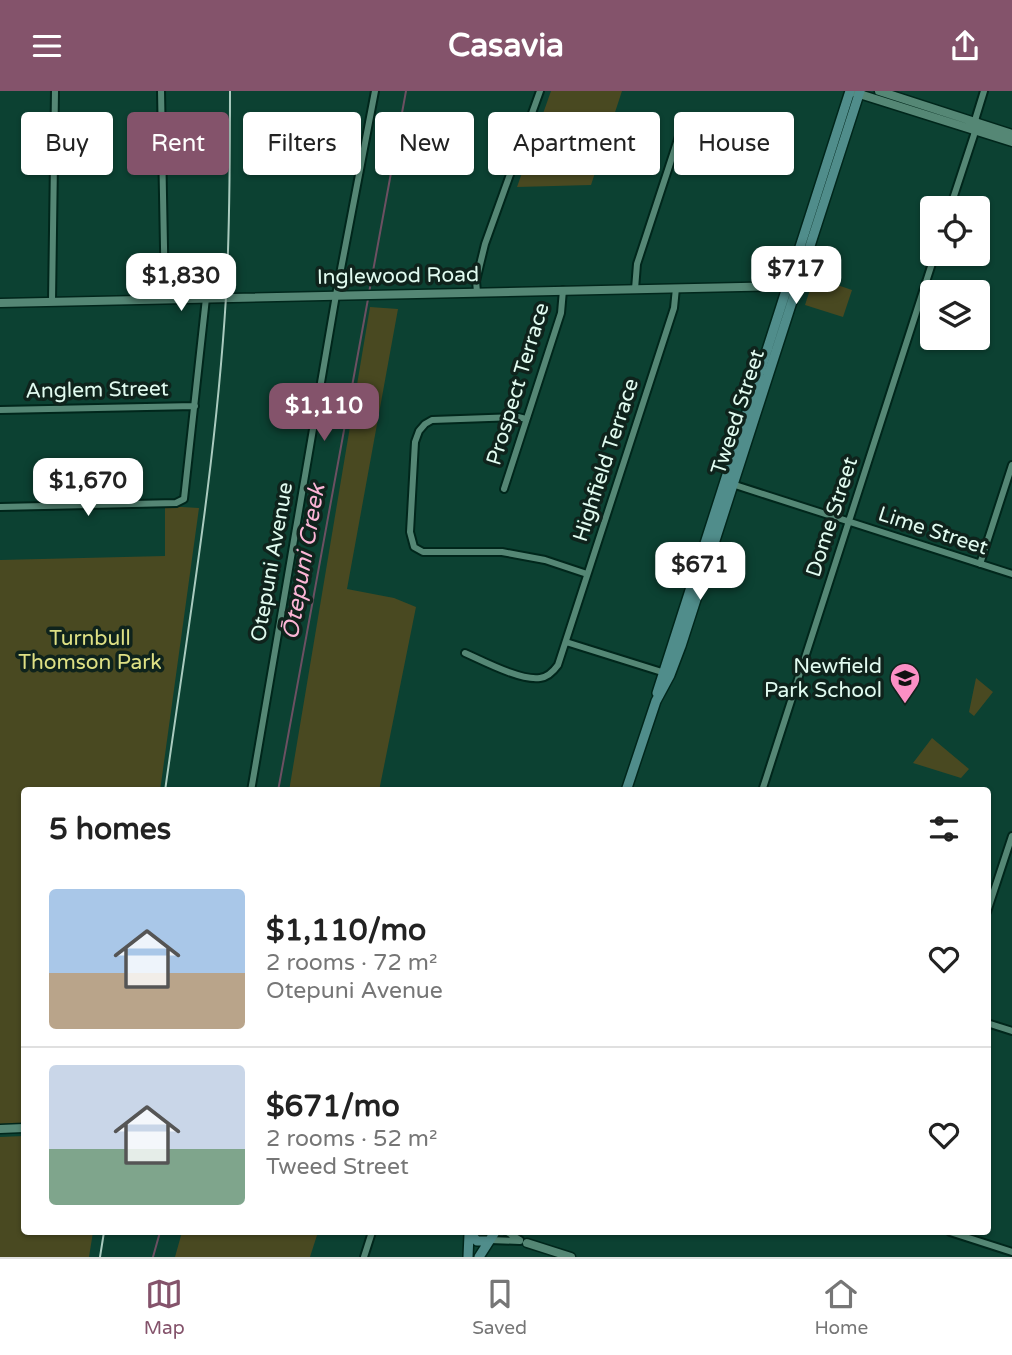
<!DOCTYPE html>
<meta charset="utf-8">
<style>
:root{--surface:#fff;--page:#f2f2f2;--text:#222;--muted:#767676;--line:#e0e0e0;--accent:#84536b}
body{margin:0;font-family:"Varela Round",sans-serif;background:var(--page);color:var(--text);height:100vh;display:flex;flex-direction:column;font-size:26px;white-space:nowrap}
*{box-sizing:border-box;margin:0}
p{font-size:23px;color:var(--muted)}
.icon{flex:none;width:38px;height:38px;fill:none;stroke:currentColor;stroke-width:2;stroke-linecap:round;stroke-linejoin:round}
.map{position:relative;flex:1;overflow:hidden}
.drawer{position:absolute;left:21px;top:696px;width:970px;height:448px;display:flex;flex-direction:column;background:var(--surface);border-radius:7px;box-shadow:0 2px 5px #0004}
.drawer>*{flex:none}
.hud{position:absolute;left:21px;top:21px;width:971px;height:63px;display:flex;gap:14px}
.tools{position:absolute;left:920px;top:105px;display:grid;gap:14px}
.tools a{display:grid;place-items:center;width:70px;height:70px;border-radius:7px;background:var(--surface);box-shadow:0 2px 5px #0004;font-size:35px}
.price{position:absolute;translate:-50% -60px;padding:0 16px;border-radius:14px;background:#fff;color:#222;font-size:23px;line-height:46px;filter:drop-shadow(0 2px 4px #0008)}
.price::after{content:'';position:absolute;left:50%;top:42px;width:21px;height:16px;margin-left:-10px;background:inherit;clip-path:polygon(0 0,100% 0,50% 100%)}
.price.active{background:var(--accent);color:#fff}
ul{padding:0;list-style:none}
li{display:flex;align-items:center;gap:21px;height:175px;padding:0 28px}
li+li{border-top:2px solid var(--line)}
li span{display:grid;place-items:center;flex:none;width:196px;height:140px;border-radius:7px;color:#555}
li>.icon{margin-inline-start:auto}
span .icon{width:84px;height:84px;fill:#fffc;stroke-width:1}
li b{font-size:30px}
h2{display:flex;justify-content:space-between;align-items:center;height:84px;padding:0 28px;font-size:30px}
.chip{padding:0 24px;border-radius:7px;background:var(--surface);box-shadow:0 2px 5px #0004;font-size:24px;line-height:63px}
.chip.active{background:var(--accent);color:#fff}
header{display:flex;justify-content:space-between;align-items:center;height:91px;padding:0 28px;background:var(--accent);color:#fff;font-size:32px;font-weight:700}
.tab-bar{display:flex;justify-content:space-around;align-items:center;height:98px;border-top:2px solid var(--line);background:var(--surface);font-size:19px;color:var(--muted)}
.tab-bar a{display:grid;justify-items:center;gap:4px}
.tab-bar .active{color:var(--accent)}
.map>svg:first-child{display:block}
.green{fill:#494921}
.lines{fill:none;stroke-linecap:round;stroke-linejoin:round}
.stream{stroke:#6c5062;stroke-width:2}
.minor-casing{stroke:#00261b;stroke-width:10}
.tertiary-casing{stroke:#00261b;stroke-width:11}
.secondary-casing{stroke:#00261b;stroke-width:12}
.minor{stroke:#558775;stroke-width:6}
.tertiary{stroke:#558775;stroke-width:8}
.secondary{stroke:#508d8b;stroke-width:9}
.rail{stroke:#aacbbf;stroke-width:2}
.labels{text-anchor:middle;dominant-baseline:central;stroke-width:7;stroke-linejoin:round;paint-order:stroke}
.street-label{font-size:21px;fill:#e1fbf0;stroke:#0f231c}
.park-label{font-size:21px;fill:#dee084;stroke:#0f231c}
.poi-label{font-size:21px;fill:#e1fbf0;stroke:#0f231c;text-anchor:end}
.water-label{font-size:23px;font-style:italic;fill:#fcb5d6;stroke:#0f231c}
</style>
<header><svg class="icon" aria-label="menu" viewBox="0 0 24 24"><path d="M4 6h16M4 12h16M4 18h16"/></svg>Casavia<svg class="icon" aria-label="share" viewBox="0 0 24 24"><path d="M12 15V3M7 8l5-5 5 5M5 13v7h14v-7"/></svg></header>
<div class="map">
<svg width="1012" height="1166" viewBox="0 0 1012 1166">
<rect width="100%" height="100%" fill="#0c4132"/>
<path class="green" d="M 551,0 L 622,0 L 591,94 L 517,96 Z
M 814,186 L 852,199 L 843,226 L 805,214 Z
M 370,216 L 398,218 L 347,498 L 394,507 L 416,516 L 379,700 L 289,700 Z
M 165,415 L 199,417 L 160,700 L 24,700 L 24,1032 L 0,1033 L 0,469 L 165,465 Z
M 976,587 L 993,601 L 974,625 L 969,621 Z
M 932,647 L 969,678 L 961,687 L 913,672 Z
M 24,1045 L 24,1141 L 93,1141 L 89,1166 L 0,1166 L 0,1046 Z
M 182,1141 L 318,1141 L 310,1166 L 175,1166 Z"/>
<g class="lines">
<path class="stream" d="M 369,202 L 406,0
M 278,700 L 368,208
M 153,1166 L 160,1141"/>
<g class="minor-casing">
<path id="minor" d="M 161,0 L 165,208
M 950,117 L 974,44 L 976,26 L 984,0
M 635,198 L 637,173 L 681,39
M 477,201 L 476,190 L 485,153 L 540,0
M 52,210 L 55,0
M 0,319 L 195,315
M 526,328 L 518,326 L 432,329 L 425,333 L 419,340 L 415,351 L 410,441 L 414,456 L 423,461 L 502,461 L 545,469 L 587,483
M 732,393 L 1012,483
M 504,398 L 561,222 L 563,199
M 0,416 L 176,412 L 184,408 L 206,207
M 980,473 L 1012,374
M 566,551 L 665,582
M 465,562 C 483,570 521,590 540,587 C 548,586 553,581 558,574 L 674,217 L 676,197
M 251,700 L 336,204 L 375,0
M 762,700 L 935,163
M 987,821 L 1012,745
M 987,932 L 1012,940
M 507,1141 L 520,1149
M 950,1141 L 1012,1161
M 490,1149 L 520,1150
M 364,1166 L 372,1141"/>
</g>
<g class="tertiary-casing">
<path id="tertiary" d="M 879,0 L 1012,43
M 853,1 L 1012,51
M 0,212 L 791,195
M 0,1038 L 24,1037
M 527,1152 L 571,1166"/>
</g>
<g class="secondary-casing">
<path id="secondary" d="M 657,602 L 850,0
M 626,700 L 656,610 L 670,584 L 681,555 L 860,0
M 469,1141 L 477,1150 L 488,1150
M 468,1166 L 469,1143
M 479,1166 L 495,1141"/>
</g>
<use href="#minor" class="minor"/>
<use href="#tertiary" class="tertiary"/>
<use href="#secondary" class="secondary"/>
<path class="rail" d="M 165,700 C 188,536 216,372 226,206 C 230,138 230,69 230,0
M 100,1166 L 104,1141"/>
</g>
<defs>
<g id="school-pin" transform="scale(1.575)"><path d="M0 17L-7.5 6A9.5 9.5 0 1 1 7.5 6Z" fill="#fb8fc5" stroke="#0f231c"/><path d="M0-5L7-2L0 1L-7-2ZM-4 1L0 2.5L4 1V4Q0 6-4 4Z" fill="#111"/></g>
</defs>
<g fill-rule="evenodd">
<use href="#school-pin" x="905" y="587"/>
</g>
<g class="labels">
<g class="street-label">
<text transform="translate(398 185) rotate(-1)">Inglewood Road</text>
<text transform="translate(518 293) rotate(-73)">Prospect Terrace</text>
<text transform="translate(97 299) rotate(-1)">Anglem Street</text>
<text transform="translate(738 321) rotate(-72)">Tweed Street</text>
<text transform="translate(606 369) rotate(-72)">Highfield Terrace</text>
<text transform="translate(832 426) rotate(-72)">Dome Street</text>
<text transform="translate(933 440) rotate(18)">Lime Street</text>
<text transform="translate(272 471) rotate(-80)">Otepuni Avenue</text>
</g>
<g class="park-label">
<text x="90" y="547">Turnbull<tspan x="90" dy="24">Thomson Park</tspan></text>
</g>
<g class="poi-label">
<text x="882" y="575">Newfield<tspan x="882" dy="24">Park School</tspan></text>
</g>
<g class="water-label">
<text transform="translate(304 471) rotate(-80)">Ōtepuni Creek</text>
</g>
</g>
</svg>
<div class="tools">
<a><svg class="icon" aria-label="locate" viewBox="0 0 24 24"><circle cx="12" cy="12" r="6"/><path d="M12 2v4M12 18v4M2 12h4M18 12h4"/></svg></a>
<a><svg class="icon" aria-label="layers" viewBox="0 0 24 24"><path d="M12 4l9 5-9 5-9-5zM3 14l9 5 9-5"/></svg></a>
</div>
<b class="price" style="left:796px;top:215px">$717</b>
<b class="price" style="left:181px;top:222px">$1,830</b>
<b class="price active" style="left:324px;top:352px">$1,110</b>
<b class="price" style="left:88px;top:427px">$1,670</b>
<b class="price" style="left:700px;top:511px">$671</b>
<div class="hud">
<a class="chip">Buy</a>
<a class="chip active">Rent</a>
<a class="chip">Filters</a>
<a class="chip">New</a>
<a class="chip">Apartment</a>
<a class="chip">House</a>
</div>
<section class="drawer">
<h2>5 homes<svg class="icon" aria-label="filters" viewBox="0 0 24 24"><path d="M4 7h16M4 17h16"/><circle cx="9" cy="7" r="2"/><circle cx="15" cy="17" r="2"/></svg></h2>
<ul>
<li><span style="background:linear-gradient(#a9c7e8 60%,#b9a48a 0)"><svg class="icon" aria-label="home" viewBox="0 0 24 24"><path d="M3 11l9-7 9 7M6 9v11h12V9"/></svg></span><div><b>$1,110/mo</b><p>2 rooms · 72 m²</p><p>Otepuni Avenue</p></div><svg class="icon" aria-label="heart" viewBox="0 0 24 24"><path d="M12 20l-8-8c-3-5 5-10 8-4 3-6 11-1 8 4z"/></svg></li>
<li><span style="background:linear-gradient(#c9d6e8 60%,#7fa58c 0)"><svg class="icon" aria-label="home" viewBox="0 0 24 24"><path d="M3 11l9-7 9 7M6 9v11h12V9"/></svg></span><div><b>$671/mo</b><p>2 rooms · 52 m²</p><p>Tweed Street</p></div><svg class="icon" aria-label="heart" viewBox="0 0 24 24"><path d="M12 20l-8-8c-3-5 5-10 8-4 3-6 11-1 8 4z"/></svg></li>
</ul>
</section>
</div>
<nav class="tab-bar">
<a class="active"><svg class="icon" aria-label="map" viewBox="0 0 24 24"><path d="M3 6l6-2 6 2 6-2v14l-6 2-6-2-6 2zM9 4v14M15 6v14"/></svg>Map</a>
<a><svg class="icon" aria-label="saved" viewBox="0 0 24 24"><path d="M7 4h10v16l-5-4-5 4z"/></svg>Saved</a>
<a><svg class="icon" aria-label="home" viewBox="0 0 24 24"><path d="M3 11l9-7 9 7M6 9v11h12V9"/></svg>Home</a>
</nav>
